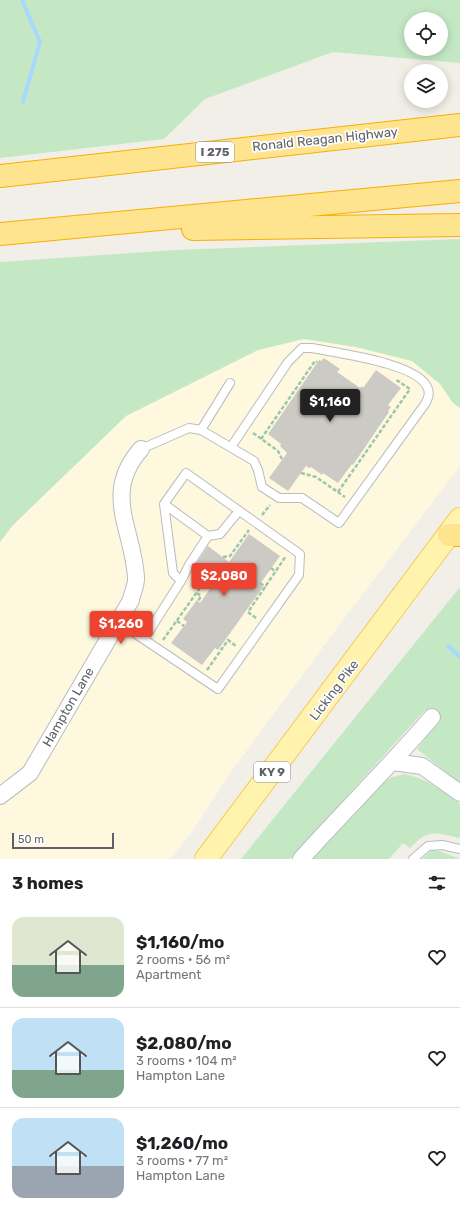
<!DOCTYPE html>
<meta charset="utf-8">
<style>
:root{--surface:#fff;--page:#f2f2f2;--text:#202124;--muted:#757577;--line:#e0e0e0;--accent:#ed4331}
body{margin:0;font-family:Rubik,sans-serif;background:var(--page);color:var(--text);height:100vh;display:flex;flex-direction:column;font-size:15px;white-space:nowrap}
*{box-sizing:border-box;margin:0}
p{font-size:13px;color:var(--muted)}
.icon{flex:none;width:22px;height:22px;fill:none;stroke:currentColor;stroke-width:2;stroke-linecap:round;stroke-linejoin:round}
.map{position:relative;height:859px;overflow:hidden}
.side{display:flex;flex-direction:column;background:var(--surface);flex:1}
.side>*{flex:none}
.tools{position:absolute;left:404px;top:12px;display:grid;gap:8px}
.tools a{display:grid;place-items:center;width:44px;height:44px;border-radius:50%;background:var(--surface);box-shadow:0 2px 10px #0003;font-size:20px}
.scale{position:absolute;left:12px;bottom:10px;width:102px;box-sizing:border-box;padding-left:4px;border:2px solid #5e6268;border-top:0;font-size:11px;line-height:14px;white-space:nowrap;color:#5e6268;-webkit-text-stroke:3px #fff;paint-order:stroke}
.price{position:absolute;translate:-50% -34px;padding:0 9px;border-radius:4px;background:var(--accent);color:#fff;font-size:13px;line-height:26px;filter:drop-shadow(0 1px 2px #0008)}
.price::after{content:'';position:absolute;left:50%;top:24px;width:12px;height:9px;margin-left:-6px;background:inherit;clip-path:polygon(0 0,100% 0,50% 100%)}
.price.current{background:#222;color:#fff}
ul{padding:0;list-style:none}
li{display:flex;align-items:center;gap:12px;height:100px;padding:0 12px}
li+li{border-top:1px solid var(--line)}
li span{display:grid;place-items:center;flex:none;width:112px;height:80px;border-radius:12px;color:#555}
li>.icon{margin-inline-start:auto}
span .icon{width:48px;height:48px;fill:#fffc;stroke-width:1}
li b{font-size:17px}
h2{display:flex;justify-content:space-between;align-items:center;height:48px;padding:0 12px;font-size:17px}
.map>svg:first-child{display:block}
.commercial{fill:#fef8df}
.green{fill:#c4e8c4;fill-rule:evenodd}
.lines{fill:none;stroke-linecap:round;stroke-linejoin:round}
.stream{stroke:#a9d8ff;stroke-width:4}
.building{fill:#cccac4}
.service-casing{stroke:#b9bcc1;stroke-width:10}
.minor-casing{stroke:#b9bcc1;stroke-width:18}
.primary-casing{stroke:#f4cc5d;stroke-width:24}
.motorway-casing{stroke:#f8ae00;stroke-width:24}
.path{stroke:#9bc8a9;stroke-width:2.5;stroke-dasharray:4 2;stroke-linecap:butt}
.service{stroke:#fff;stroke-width:8}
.minor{stroke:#fff;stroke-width:16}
.primary{stroke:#fff3ae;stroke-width:22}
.motorway{stroke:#ffe490;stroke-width:22}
.labels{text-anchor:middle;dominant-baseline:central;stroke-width:3.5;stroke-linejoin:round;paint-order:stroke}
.shield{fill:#fff;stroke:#8e9195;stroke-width:1}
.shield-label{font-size:12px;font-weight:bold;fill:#5e6268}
.street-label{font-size:13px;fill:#5e6268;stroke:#fff}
</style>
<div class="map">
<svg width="460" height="859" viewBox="0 0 460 859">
<rect width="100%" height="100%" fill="#f1efe7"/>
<path class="commercial" d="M 304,339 L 355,347 L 412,361 L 440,384 L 453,403 L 460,408 L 460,466 L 340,624 L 231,772 L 190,835 L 170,859 L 0,859 L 0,542 L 13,525 L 126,416 L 258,350 Z"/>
<path class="green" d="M 0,0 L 460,0 L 460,63 L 333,52 L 205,99 L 164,139 L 0,158 ZM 411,19 L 441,19 L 441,49 L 411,49 Z
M 460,239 L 460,408 L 453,403 L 440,384 L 412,361 L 356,347 L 304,339 L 258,350 L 126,416 L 13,525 L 0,542 L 0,262 L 176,250 Z
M 460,587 L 460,783 L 417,749 L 439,721 L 425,710 L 290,859 L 241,859 Z
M 404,774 C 428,779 440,789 460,804 L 460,838 C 435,833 429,828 410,848 L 403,843 L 389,859 L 312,859 L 371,793 L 390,778 Z
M 432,850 L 439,851 L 460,859 L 422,859 Z"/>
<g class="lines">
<path class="stream" d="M 22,0 L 40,42 L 23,102
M 448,646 L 460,657"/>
</g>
<path class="building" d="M 324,358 L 340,369 L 337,372 L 360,388 L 362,386 L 363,388 L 376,370 L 401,388 L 388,405 L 391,407 L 388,411 L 389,412 L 353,465 L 352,464 L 338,483 L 323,473 L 322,475 L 311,467 L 309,468 L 306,466 L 288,491 L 269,478 L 287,453 L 280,446 L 281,444 L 268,434 L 319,360 L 321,361 Z
M 249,534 L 280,556 L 260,584 L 263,587 L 218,650 L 215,648 L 202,665 L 171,643 L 187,622 L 183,619 L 197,600 L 200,603 L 214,583 L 193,568 L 208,546 L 229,562 Z"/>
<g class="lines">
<g class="service-casing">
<path id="service" d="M 201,430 L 230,383
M 141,449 L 189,428 L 201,430 L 254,461 L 258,470 L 262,487 L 279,498 L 302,498 L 339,523 L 425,404 C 428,399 430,394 428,389 C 420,363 336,353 312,348 L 302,348 L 288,362 L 231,447
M 164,504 L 208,536
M 181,581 L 189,565 L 208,536 L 220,534 L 239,511
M 118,622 L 218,689 L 299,575 L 300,554 L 186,473 L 164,504 L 173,573 L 181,581 L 144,639
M 413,859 L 428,846 L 442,845 L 460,849"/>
</g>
<g class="minor-casing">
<path id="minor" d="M 393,762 L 422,766 L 460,793
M 0,796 L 30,773 L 131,600 C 132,593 137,584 136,577 C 133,529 102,493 141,449
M 301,859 C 344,811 390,766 432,717"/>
</g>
<g class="primary-casing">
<path id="primary" d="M 206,859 L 460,519"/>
</g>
<g class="motorway-casing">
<path id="motorway" d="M 0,176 L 460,125
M 193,229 L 460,225
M 0,234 L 460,191
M 449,535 L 460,535"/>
</g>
<path class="path" d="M 253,433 L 278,451 L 282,459
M 261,439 L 315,361 L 317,362
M 301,473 L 316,477 L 345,497
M 338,492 L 410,389 L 395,379
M 262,515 L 270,505
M 223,557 L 230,556 L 249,530
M 271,568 L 276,572
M 260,583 L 266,587
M 197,593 L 201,596 L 198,601
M 256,618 L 248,612 L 286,556
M 177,621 L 184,626
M 163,640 L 207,578
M 207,670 L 228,640 L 236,646"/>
<use href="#service" class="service"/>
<use href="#minor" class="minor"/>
<use href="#primary" class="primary"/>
<use href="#motorway" class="motorway"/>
</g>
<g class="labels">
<g class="shield">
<rect x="196" y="142" width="38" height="20" rx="3"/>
<rect x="254" y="762" width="36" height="20" rx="3"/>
</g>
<g class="shield-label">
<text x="215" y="152">I 275</text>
<text x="272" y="772">KY 9</text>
</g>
<g class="street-label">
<text transform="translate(325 139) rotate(-6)">Ronald Reagan Highway</text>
<text transform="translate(334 690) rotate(-53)">Licking Pike</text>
<text transform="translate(68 707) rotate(-60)">Hampton Lane</text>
</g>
</g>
</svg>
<div class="tools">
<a><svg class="icon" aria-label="locate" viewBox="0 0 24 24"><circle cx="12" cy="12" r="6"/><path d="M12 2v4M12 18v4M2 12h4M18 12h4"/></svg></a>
<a><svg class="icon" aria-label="layers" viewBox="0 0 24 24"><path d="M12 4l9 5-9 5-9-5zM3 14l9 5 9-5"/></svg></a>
</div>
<div class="scale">50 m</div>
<b class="price current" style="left:330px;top:423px">$1,160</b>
<b class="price" style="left:224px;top:597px">$2,080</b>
<b class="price" style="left:121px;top:645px">$1,260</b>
</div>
<section class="side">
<h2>3 homes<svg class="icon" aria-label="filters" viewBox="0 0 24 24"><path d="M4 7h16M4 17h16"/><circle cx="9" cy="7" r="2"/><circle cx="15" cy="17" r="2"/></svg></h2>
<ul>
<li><span style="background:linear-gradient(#dfe7d0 60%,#7fa58c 0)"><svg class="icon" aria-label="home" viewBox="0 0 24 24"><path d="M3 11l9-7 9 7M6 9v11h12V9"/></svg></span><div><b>$1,160/mo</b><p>2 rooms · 56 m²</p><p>Apartment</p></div><svg class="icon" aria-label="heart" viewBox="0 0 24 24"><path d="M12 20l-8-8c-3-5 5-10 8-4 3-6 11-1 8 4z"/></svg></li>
<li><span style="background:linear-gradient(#bfe0f5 65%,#7fa58c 0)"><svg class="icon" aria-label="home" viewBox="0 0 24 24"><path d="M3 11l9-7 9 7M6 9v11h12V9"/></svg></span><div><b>$2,080/mo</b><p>3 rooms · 104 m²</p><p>Hampton Lane</p></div><svg class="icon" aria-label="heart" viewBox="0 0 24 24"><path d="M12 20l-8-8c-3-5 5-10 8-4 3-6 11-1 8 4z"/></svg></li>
<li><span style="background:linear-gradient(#bfe0f5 60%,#9aa5b1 0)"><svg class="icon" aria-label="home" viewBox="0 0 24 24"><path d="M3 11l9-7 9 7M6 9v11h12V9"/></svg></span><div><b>$1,260/mo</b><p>3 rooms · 77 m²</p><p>Hampton Lane</p></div><svg class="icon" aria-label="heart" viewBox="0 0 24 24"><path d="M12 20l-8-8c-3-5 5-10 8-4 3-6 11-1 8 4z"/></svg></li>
</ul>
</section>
